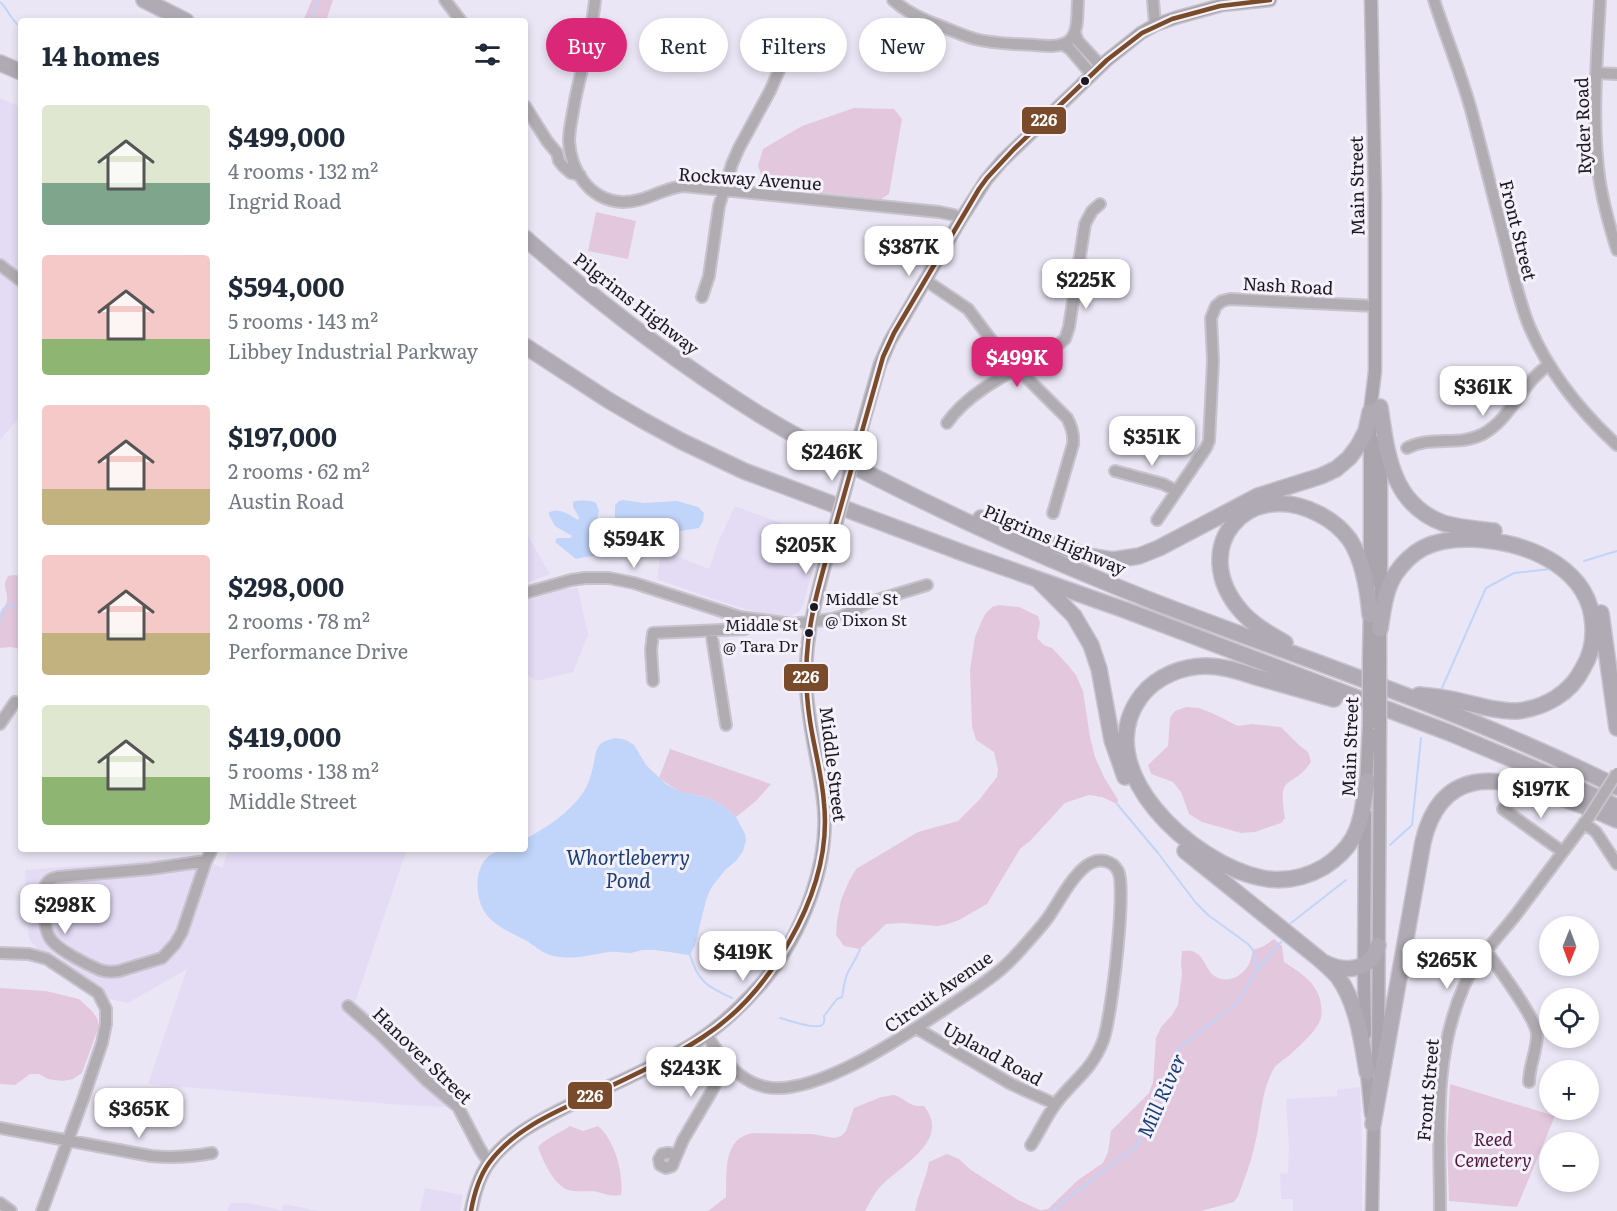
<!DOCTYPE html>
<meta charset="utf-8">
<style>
:root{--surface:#fff;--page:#f6f6f7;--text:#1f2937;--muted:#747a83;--accent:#db2777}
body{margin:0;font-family:Literata,serif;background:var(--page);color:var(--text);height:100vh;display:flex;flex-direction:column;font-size:22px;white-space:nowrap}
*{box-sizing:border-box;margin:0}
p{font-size:20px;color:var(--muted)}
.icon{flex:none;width:33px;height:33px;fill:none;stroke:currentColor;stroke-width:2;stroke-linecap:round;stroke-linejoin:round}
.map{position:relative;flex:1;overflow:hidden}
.details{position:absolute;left:18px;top:18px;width:510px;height:834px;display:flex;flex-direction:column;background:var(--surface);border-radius:6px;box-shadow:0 3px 9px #0003}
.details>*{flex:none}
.banner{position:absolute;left:546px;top:18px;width:570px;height:54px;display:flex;gap:12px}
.needle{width:39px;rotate:181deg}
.controls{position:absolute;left:1539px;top:916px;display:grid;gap:12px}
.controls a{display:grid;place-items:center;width:60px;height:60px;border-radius:50%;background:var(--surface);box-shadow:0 3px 9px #0003;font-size:30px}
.price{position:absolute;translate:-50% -51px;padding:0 14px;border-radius:12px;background:#fff;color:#222;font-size:20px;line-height:39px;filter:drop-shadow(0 2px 3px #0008)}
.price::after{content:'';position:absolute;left:50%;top:36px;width:18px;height:14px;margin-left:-9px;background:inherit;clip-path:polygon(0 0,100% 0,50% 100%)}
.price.on{background:var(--accent);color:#fff}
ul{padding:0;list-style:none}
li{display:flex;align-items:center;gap:18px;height:150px;padding:0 24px}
li span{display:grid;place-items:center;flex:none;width:168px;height:120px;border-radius:6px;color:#555}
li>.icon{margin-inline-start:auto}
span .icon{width:72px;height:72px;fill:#fffc;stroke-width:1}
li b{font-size:26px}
h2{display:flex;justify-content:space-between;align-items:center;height:72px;padding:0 24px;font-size:26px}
.pill{padding:0 21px;border-radius:27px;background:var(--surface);box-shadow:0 3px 9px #0003;font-size:21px;line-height:54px}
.pill.on{background:var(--accent);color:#fff}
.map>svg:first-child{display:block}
.built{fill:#e4dcf5}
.green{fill:#e3c8dd}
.water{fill:#c1d4f9}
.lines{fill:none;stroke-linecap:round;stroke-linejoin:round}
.stream{stroke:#c1d4f9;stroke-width:2}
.minor-casing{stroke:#c7c3cd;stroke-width:14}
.major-casing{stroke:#c7c3cd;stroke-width:15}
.highway-casing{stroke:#c7c3cd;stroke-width:18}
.minor{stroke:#b0acb2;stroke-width:10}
.major{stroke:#aaa5ad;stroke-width:12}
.highway{stroke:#afaab3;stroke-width:15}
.minor-bridge-casing{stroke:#c7c3cd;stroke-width:14;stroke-linecap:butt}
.major-bridge-casing{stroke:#c7c3cd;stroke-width:15;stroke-linecap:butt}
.minor-bridge{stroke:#b0acb2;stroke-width:10}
.major-bridge{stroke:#aaa5ad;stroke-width:12}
.bus-1-casing{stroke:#f4f1fb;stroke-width:9}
.bus-1{stroke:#7a4b2a;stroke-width:4.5}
.bus-dot{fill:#1c1922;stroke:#f4f1fb;stroke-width:2}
.labels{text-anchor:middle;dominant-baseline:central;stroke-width:6;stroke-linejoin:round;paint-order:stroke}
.bus-label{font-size:16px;fill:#1c1922;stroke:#f4f1fb;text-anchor:start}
.street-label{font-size:18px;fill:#1c1922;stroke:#f4f1fb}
.park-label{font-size:18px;font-style:italic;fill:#52163e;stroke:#f4f1fb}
.water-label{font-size:20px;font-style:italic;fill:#193e74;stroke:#f4f1fb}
.line-badge{stroke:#f4f1fb;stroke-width:2}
.badge-label{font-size:16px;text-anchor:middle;font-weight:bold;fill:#fff}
</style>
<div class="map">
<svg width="1617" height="1211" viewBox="0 0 1617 1211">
<rect width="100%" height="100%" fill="#ebe6f5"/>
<path class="built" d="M 0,98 L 21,107 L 21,415 L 0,440 Z
M 735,506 L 821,538 L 803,606 L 798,612 L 791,616 L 769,614 L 745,609 L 716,600 L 657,579 L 660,558 L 666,552 L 709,569 L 719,540 Z
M 525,531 L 550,574 L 525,584 Z
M 578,588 L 588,635 L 573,672 L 536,681 L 525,673 L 525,601 L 565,589 Z
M 229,849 L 407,849 L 355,1002 L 398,1036 L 432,1079 L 458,1098 L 450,1107 L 403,1105 L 148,1084 L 187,969 L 128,1003 L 110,999 L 89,980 L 48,955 L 40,952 L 29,939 L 25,870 L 201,856 L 222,868 Z
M 1360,1087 L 1362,1152 L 1362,1211 L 1293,1211 L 1293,1199 L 1281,1199 L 1280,1174 L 1288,1173 L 1289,1146 L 1286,1099 L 1337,1096 L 1337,1090 Z
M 425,1188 L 463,1195 L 460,1211 L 420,1211 Z
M 230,1203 L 248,1203 L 282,1210 L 284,1204 L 319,1211 L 227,1211 Z"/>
<path class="green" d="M 312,0 L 333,0 L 326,21 L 303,21 Z
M 854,108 L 894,109 L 902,119 L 889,194 L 881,199 L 766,187 L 758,166 L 763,149 L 802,126 Z
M 596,212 L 636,221 L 628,259 L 588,251 Z
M 14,575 L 21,576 L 21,649 L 10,647 L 0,648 C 0,641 0,619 0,613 C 2,608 7,605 7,600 C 8,590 1,587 8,576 Z
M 999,605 L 1019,607 L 1038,616 L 1040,623 L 1037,638 L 1044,645 L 1052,648 L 1067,664 L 1076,675 L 1083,691 L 1090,737 L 1095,757 L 1104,777 L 1118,800 L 1117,804 L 1102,797 L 1089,795 L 1065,803 L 1030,841 L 1020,849 L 987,904 L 959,920 L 948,924 L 938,926 L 902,923 L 886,924 L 860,949 L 844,946 L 836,935 L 837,921 L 841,900 L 849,881 L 856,869 L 918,832 L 958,821 L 979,800 L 997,777 L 998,769 L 994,752 L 976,740 L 975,736 L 972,727 L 970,670 L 975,637 L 982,620 L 986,613 L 992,607 Z
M 1186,707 L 1199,708 L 1212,713 L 1238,726 L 1251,724 L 1281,727 L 1300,746 L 1308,752 L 1311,762 C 1291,791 1277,771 1285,818 L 1281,823 L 1269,827 L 1255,832 L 1241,833 L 1202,822 L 1189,814 L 1181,792 L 1173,782 L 1151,774 L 1148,765 L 1168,746 L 1170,718 L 1175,711 Z
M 670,749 L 771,784 L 756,801 L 736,817 L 722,805 L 708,798 L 678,791 L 659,778 Z
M 1274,939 L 1282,946 L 1284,962 C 1301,973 1319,984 1321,1005 C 1322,1012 1322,1017 1319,1023 C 1312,1035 1301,1044 1291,1054 C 1284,1060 1276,1063 1272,1072 C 1260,1096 1261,1123 1254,1148 C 1250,1165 1244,1181 1238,1196 L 1234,1202 L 1201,1211 L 915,1211 C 918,1194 926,1179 929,1162 L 947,1154 L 959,1159 L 971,1170 L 1018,1200 L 1040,1210 L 1048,1209 L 1078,1180 L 1103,1163 L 1108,1152 L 1111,1131 L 1149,1093 L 1153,1082 L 1156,1038 L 1161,1027 L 1172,1015 L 1178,1005 L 1182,974 L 1181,963 L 1182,951 C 1188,950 1192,950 1196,953 C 1204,957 1206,969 1213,975 C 1226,985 1242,977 1249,964 C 1251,960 1252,954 1253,950 L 1264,946 Z
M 0,988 L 46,991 L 79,999 L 92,1011 L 97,1018 L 99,1026 L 82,1073 L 73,1079 L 63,1081 L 48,1079 L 39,1074 L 30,1074 L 15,1085 L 0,1084 Z
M 1450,1084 L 1555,1116 L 1517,1207 L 1449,1201 L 1447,1140 Z
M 894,1095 C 907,1099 908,1107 924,1106 C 952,1141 900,1165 880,1187 C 874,1193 870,1203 865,1211 L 708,1211 L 726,1197 C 727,1173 722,1137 754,1133 L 812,1134 L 834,1138 L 841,1136 L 846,1131 L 854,1108 L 881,1097 Z
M 570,1126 L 583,1131 L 598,1126 C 615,1140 624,1174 621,1195 C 608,1197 605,1193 593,1191 C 585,1191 576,1192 568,1190 C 553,1184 543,1161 538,1147 C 546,1138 560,1133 570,1126 Z"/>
<path class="water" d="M 623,500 L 644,503 L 677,501 L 698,507 L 704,513 L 703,521 L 699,528 L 680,531 L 665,531 L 655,522 L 647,521 L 645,525 L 646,529 L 657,534 L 658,538 C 653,550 640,543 641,559 C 616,556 601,553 576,559 L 555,542 L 557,538 L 570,538 L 572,536 L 555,526 L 549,515 L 549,512 C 562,508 568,514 578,520 L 579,517 L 573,507 L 573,502 C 579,500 591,500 596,503 L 599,511 L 597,519 L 605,527 L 609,542 L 612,545 L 627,549 L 630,546 L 629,542 L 615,521 L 615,505 L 619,501 Z
M 616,738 L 626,740 L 634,745 L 646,765 L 666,784 L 678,791 L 708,798 L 722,805 L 736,817 L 745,834 L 746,841 L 743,851 L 736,861 L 725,870 L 711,888 L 706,900 L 695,945 L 690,955 C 675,954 660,949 645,950 C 640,950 636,952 631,953 C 624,953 616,951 609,952 C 588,955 571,961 550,955 C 541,952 535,946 527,941 C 513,934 495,926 486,914 C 474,898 473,862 494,853 C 504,848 514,849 525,849 L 525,839 C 546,828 569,813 583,793 C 588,785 591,776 593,767 C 597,749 595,742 616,738 Z"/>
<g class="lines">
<path class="stream" d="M 0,2 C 8,9 12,22 21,27
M 311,21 L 318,0
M 1584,561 L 1617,551
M 0,620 L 3,609 L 21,602
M 1442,688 L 1486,588 L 1514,573 L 1550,569
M 1117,804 L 1158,853 L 1196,903 L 1208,915 L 1248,944 L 1253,950 L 1257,970
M 1390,845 L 1412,825 L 1421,738
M 1291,923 L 1346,880
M 690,955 C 698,982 708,987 732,998
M 780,1018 C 788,1020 815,1030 822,1025 C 826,1022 824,1020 824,1016 L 837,999 L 842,997 C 844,988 844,980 848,972 C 852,964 857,958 860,949
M 1052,1211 L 1137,1145 L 1178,1049 L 1237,1003 L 1257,970 L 1281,942"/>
<g class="minor-casing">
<path id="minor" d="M 445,0 L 461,21
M 595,0 C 592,33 582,67 575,100 C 573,114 569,128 569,141 C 571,172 590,200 622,202 C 644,203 662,188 684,186 L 939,212 L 954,215 L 961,219
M 893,0 C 905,11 918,17 932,23 C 947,28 961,35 975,39 C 995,44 1015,44 1035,45 C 1046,46 1061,48 1070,40 C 1079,31 1077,12 1078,0
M 1153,0 L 1155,25
M 1434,0 C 1447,41 1464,80 1474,121 C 1485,163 1495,204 1506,245 C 1513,273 1519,302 1530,328 C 1550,374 1581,412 1617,445
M 1600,0 C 1597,58 1591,126 1600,183 C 1604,206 1610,228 1617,250
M 1075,33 L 1078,41 L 1101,66
M 1062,44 L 1070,49 L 1092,75
M 1597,73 L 1617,74
M 525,106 L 547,141 L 557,153 L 559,161 L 563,166 L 571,173 L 580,175
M 0,265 L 21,281
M 925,280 L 968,309 L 998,349 L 1067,418 C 1072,427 1074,434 1073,444 L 1053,513
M 702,297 L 709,276 L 719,206 L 732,164 L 739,148 L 770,91 L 781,66 L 795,45 L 797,33 C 792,23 776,22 771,35 C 769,43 780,56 781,66
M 947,423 C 970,389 1020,368 1055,347 L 1065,339 L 1069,327 L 1085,224 L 1092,211 L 1100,204
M 1407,448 C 1432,435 1458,447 1483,434 C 1512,418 1522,382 1549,365
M 1115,471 L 1163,484 L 1177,491
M 1157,520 L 1206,448 L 1209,441 L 1213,361 L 1211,318 L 1216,306 L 1222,301 L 1230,299 L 1375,306
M 525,593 L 571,580 L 585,578 L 609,578 L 634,583 L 740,617 L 793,624 L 832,619 L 843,616 L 867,603 L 927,585
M 711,631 L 726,725
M 653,681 L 651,650 L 653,633 L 745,629 L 748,627 L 753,620
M 0,724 L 15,702
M 1503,809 L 1563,852
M 1584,823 L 1596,832 L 1617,864
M 206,861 L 150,869 L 58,877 C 53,878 49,879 46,884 C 41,892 44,930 50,938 C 56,949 88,965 100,970 C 106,972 113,972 119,971 L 162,958 L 175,944 L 182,932 L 206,861 L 212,849
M 1487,952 C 1498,968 1537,1019 1537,1035 C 1537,1051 1529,1066 1529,1082
M 0,953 L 29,954 L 47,959 L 98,993 L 106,1009 L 106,1024 L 102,1043 L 82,1102 L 42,1211
M 348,1006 L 381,1035 L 427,1081 L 458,1107 L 480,1149 L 489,1163
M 916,1028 L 1011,1084 L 1055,1104
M 707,1035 C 720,1057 739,1082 766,1087 C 814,1097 903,1037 942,1011 C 967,994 993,979 1014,957 C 1025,945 1037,932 1047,919 C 1058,904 1074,871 1091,863 C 1101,858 1113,861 1118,871 C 1127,887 1111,1021 1103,1041 C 1092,1070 1074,1080 1057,1102 C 1047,1115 1040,1131 1031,1145
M 0,1128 L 151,1156 C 172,1158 191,1157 212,1153
M 677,1154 L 668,1153 L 662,1154 L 659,1159 L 660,1165 L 666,1168 L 672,1166 L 683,1140 L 713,1089 L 725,1062
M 0,1203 L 11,1211
M 1440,1211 C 1440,1134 1432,1059 1464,986 C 1475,961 1498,937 1515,916 C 1540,883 1564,850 1589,817"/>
</g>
<g class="major-casing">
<path id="major" d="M 859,438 L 880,364 L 890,341 L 961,219 L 986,180 L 1002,161 L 1106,61 L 1141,33 L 1155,25 L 1175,18 L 1222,5 L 1270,0
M 1370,583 L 1370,412 L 1375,371 L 1375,196 L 1371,0
M 1381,603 L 1381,440
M 1369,659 L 1370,606
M 1380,663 L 1380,620
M 1366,788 L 1369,724
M 1365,1034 L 1364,976 L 1365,814
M 1366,1063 L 1371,1114
M 1378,1066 L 1380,729
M 471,1211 C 474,1195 479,1177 488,1164 C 508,1136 538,1121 568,1106 C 610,1085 654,1068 694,1043 C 720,1027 742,1006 762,983 C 802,935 832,862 823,798 C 818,759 807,721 806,681 C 805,630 820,583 833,535
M 1372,1211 L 1374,1117"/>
</g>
<g class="highway-casing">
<path id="highway" d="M 144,0 L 186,21
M 0,63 L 21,72
M 525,238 C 600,304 678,364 762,416 C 802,441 845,462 887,483 C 972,526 1059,564 1147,599 C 1304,660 1466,711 1617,787
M 525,346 L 608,400 L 644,421 L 681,441 L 744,471 L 966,554 L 1125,610 L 1450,733 L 1552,776 L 1617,807
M 1380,407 C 1387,455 1392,504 1443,523 C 1459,528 1477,529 1494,531
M 981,518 L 1087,556 L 1113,560 L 1139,556 L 1159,548 L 1258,496 L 1321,476 L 1336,469 L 1349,458 L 1358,446 L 1366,431 L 1370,412
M 1039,581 L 1074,616 L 1091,645 L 1099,669 L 1112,740 L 1125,777
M 1601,613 L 1617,728
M 1380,629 C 1383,610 1385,589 1396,573 C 1403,563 1412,554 1423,548 C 1441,539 1465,538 1485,540 C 1533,545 1590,570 1593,625 C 1594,640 1591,655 1583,668 C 1571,693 1545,708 1517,711 C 1495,712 1472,703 1450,699 C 1440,697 1429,696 1419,695
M 1285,643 C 1270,634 1253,625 1241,611 C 1187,549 1246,476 1319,514 C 1331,520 1342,529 1350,540 C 1364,562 1368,590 1370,615
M 1334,699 C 1309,692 1285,685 1260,678 C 1243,673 1225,666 1206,666 C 1183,666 1157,676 1142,695 C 1085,768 1194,865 1262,878 C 1283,882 1305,878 1324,867 C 1335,860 1346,850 1353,838 C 1362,822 1364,800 1367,781
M 1185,851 L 1318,958 C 1325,964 1332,970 1338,977 C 1357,1003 1362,1041 1367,1072
M 1325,963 C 1345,973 1372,971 1378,945
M 1373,1124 L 1423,842 C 1441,766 1497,775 1556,796 C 1577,803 1597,811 1617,820"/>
</g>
<use href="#minor" class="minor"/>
<use href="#major" class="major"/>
<use href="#highway" class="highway"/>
<g class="minor-bridge-casing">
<path id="minor-bridge" d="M 1589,817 L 1617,773"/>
</g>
<g class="major-bridge-casing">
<path id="major-bridge" d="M 833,535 L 859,438
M 1369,724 L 1369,659
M 1380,729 L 1380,663"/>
</g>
<use href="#minor-bridge" class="minor-bridge"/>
<use href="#major-bridge" class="major-bridge"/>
<g class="bus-1-casing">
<path id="bus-1" d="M 471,1211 C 474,1194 479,1177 489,1163 C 514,1129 555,1112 592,1095 C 629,1077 668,1060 703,1037 C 739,1014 768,979 789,942 C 813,900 829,851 824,803 C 822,775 814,748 810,721 C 806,695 805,669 808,643 C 812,604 825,565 835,527 C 851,470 867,414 883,357 L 894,333 L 979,189 L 987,178 L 1014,149 L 1107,60 L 1142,33 L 1172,19 L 1220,6 L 1270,0"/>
</g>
<use href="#bus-1" class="bus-1"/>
</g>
<g class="bus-dot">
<circle cx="1085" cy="81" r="5"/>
<circle cx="814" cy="607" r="5"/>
<circle cx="809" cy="633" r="5"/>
</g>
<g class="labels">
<g class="bus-label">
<text x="825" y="598">Middle St<tspan x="825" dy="21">@ Dixon St</tspan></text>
<text x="798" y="624" text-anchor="end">Middle St<tspan x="798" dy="21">@ Tara Dr</tspan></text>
</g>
<g class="street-label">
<text transform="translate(1582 126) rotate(-92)">Ryder Road</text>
<text transform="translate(750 178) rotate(4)">Rockway Avenue</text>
<text transform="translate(1356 186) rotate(-91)">Main Street</text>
<text transform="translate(1519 230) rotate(76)">Front Street</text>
<text transform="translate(1288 285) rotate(3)">Nash Road</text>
<text transform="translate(637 303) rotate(38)">Pilgrims Highway</text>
<text transform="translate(1055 539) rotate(23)">Pilgrims Highway</text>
<text transform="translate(1349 747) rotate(-88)">Main Street</text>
<text transform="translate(834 764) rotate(83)">Middle Street</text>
<text transform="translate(938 991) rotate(-35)">Circuit Avenue</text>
<text transform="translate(993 1053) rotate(29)">Upland Road</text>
<text transform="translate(423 1055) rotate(44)">Hanover Street</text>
<text transform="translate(1427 1090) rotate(-85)">Front Street</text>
</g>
<g class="park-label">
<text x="1493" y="1138">Reed<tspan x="1493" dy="21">Cemetery</tspan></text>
</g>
<g class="water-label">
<text x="628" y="856">Whortleberry<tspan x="628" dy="23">Pond</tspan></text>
<text transform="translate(1160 1095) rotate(-66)">Mill River</text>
</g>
</g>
<g class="line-badge">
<rect x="1021" y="106" width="46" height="29" rx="6" fill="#7a4b2a"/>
<rect x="783" y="663" width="46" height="29" rx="6" fill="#7a4b2a"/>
<rect x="567" y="1081" width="46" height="29" rx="6" fill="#7a4b2a"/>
</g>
<g class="badge-label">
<text x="1044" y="126">226</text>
<text x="806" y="683">226</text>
<text x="590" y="1102">226</text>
</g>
</svg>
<div class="controls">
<a><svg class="needle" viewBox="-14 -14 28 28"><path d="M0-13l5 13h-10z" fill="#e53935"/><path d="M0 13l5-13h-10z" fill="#747a83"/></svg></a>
<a><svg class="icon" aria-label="locate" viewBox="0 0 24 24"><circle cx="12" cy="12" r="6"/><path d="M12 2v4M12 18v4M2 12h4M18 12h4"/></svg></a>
<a>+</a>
<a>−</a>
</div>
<b class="price" style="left:909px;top:277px">$387K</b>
<b class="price" style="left:1086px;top:310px">$225K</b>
<b class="price on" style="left:1017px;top:388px">$499K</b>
<b class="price" style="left:1483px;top:417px">$361K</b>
<b class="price" style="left:1152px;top:467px">$351K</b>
<b class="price" style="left:832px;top:482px">$246K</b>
<b class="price" style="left:634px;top:569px">$594K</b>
<b class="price" style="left:806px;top:575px">$205K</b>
<b class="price" style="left:1541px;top:819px">$197K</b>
<b class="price" style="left:65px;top:935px">$298K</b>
<b class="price" style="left:743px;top:982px">$419K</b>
<b class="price" style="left:1447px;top:990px">$265K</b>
<b class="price" style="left:691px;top:1098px">$243K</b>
<b class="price" style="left:139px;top:1139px">$365K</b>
<div class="banner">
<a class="pill on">Buy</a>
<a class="pill">Rent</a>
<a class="pill">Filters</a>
<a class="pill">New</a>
</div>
<section class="details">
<h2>14 homes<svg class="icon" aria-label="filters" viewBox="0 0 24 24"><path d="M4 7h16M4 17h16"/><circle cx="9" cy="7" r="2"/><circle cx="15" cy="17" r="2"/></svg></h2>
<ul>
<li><span style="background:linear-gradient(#dfe7d0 65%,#7fa58c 0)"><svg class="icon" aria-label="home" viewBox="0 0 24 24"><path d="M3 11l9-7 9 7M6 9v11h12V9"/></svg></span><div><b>$499,000</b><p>4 rooms · 132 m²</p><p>Ingrid Road</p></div></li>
<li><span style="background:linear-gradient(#f6c9c9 70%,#8fb573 0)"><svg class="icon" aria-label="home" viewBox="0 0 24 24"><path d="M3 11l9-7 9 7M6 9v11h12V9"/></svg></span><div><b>$594,000</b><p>5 rooms · 143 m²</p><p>Libbey Industrial Parkway</p></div></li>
<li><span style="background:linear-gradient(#f6c9c9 70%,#c2b280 0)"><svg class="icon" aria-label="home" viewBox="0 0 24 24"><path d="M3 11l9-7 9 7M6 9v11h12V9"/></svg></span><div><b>$197,000</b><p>2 rooms · 62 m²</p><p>Austin Road</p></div></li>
<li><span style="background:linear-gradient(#f6c9c9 65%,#c2b280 0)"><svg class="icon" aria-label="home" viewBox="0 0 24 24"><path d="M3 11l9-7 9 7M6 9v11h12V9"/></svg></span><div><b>$298,000</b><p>2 rooms · 78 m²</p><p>Performance Drive</p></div></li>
<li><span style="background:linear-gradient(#dfe7d0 60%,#8fb573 0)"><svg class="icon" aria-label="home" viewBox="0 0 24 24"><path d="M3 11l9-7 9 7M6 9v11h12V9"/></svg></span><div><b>$419,000</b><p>5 rooms · 138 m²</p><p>Middle Street</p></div></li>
</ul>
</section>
</div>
